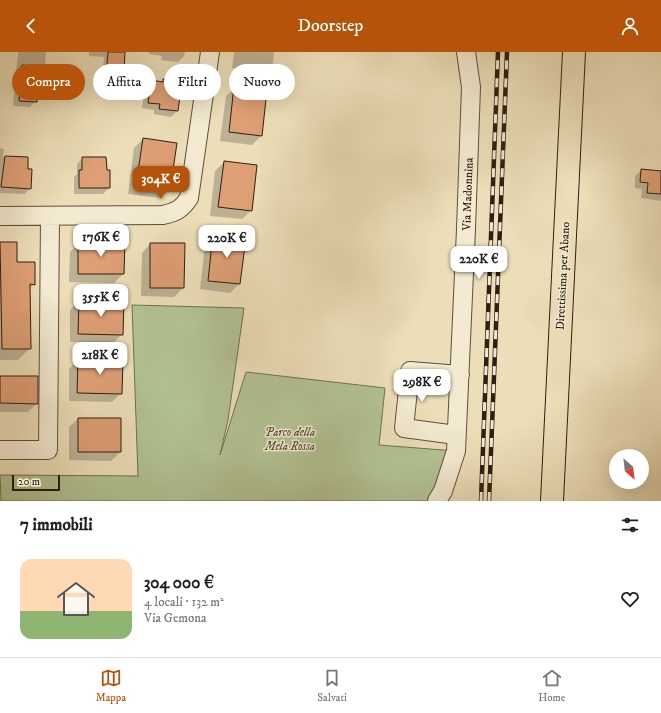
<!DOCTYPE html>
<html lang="it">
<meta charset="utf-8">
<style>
:root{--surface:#fff;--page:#f2f2f2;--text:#222;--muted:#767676;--line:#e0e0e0;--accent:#b45309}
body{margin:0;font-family:"IM FELL DW Pica",serif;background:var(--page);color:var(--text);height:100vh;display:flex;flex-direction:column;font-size:15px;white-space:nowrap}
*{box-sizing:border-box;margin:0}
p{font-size:13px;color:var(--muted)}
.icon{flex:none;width:22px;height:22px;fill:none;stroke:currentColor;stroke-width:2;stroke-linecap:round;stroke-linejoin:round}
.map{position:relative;height:449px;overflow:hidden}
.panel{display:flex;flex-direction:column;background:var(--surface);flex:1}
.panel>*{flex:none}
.banner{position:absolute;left:12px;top:12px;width:400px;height:36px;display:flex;gap:8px}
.needle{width:26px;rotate:152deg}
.fabs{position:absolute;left:609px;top:397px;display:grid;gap:8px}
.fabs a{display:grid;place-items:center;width:40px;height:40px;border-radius:50%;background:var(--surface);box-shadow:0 4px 16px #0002;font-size:20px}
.scale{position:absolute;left:12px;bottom:10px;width:48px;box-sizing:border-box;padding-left:4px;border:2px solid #2e1e13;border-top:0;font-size:11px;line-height:14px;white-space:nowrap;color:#2e1e13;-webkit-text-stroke:3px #f3ead1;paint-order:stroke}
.price{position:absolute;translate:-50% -34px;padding:0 9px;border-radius:8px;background:#fff;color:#222;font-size:13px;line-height:26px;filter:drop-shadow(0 1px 2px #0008)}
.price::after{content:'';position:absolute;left:50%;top:24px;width:12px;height:9px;margin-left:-6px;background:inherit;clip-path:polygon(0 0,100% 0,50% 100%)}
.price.selected{background:var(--accent);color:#fff}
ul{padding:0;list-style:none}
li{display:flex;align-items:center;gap:12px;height:100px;padding:0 20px}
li+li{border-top:1px solid var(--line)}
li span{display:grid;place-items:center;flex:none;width:112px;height:80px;border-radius:12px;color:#555}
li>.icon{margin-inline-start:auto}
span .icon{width:48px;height:48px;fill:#fffc;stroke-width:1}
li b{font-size:17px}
h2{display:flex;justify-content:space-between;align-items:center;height:48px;padding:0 20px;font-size:17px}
.chip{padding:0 14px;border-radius:18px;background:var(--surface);box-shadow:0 4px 16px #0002;font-size:14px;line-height:36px}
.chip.selected{background:var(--accent);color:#fff}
header{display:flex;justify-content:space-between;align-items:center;height:52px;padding:0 20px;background:var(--accent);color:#fff;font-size:18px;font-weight:600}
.menu{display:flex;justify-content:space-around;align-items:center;height:56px;border-top:1px solid var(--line);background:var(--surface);font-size:11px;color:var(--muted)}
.menu a{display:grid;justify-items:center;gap:2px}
.menu .selected{color:var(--accent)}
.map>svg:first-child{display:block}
.green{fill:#b2c293;stroke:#707053}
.shadow{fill:#0003}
.building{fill:#df9f75;stroke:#2e1e13}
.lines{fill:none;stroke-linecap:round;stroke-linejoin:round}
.minor-casing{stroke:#5e4e3c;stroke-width:20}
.trunk-casing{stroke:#2e1e13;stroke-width:24}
.minor{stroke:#f3ead1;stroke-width:18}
.trunk{stroke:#ecdeb8;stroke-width:22}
.rail-casing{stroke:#2e1e13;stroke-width:4.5}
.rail{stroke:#f3ead1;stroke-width:3;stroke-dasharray:9;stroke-linecap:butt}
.labels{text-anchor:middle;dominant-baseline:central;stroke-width:3;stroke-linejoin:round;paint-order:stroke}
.street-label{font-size:12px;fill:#2e1e13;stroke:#f3ead1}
.park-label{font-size:12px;font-style:italic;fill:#564f39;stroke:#f3ead1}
</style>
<header><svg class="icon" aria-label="back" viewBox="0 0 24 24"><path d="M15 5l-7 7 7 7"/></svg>Doorstep<svg class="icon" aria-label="person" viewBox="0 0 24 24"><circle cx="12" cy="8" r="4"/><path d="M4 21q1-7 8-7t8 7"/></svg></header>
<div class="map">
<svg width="661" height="449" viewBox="0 0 661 449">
<rect width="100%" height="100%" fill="#ecdeb8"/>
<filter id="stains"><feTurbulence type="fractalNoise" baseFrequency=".005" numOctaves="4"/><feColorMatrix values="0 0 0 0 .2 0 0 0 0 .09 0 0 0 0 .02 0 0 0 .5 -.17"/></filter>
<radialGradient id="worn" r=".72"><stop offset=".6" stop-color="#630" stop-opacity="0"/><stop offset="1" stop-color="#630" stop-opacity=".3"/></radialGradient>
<path class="green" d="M 132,253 L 244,256 L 228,368 L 220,403 L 246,320 L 385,336 L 379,393 L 456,399 L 432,449 L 1,449 L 0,423 L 138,424 Z"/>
<path class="shadow" d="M 18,0 L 46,0 L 43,41 L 30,55 L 13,54 Z
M 89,0 L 125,0 L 122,38 L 117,42 L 107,43 L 107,29 L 102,29 L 104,5 L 89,4 Z
M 149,0 L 185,0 L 184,4 L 178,10 L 161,8 L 162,4 L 149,2 Z
M 234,0 L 274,0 L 273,11 L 264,19 L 232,16 Z
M 164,28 L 177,59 L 171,65 L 154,62 L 154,58 L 142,56 L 145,35 L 151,29 L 161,30 Z
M 235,36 L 261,84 L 252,93 L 220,89 L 226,44 Z
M 143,87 L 169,137 L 160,146 L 128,142 L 134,96 Z
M 0,96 L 4,97 L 3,105 L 27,106 L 27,118 L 30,136 L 25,142 L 0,141 Z
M 83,106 L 109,136 L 103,142 L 74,142 L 74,125 L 77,122 L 77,112 Z
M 224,110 L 251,159 L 242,167 L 210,164 L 215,119 Z
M 641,118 L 661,120 L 661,149 L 641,146 L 642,137 L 635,136 L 635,124 Z
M 213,183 L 239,232 L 230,241 L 200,237 L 205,192 Z
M 0,191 L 16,191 L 16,211 L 34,232 L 29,237 L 30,296 L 18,308 L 0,308 Z
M 79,191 L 123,222 L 114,231 L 69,230 L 70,200 Z
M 150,192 L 183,236 L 174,245 L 141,244 L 142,201 Z
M 79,249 L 123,250 L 122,282 L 113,291 L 70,290 L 70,258 Z
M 78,308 L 121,341 L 112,350 L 69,349 L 69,317 Z
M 0,325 L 37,351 L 28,360 L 0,360 Z
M 78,367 L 120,400 L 111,409 L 69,408 L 69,375 Z"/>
<path class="building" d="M 108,0 L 125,0 L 123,38 L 111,39 L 111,25 L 106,25 Z
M 22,13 L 47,16 L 44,42 L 37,41 L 37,50 L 19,49 Z
M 163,27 L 182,29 L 178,59 L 159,57 L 160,52 L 148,51 L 151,28 L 163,30 Z
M 234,34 L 267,38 L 262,84 L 229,80 Z
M 143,86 L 177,91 L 170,138 L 136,133 Z
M 5,104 L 28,105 L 28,117 L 32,117 L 31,137 L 1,135 Z
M 82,105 L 106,105 L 107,118 L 110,118 L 110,136 L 79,136 L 79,118 L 82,118 Z
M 224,109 L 257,113 L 252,159 L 218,155 Z
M 641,117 L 661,119 L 661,142 L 647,141 L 648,131 L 640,130 Z
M 213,182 L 246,186 L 240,232 L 208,229 Z
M 0,190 L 17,190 L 17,210 L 35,210 L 35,233 L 30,232 L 31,297 L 2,297 Z
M 78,190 L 125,190 L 124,222 L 78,222 Z
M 150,191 L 185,191 L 184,236 L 150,236 Z
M 79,248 L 124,249 L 123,283 L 78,282 Z
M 78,307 L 123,308 L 122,342 L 77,341 Z
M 0,324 L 38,324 L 38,352 L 0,351 Z
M 78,366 L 121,366 L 121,400 L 78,400 Z"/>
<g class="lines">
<g class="minor-casing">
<path id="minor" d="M 0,164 L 163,163 C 176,160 182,157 189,146 L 210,0
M 456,383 L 404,376 L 410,319 L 460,323
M 0,398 L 48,398 L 50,164
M 437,449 L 443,439 L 456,399 L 466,177 L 471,35 L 466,0"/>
</g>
<g class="trunk-casing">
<path id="trunk" d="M 552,449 L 574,0"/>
</g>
<use href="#minor" class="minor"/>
<use href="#trunk" class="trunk"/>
<g class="rail-casing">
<path id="rail" d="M 481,449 L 498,0
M 489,449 L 507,0"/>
</g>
<use href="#rail" class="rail"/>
</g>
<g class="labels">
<g class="street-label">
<text transform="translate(468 142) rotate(-88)">Via Madonnina</text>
<text transform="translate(563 224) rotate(-87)">Direttissima per Abano</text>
</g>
<g class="park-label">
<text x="290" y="380">Parco della<tspan x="290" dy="14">Mela Rossa</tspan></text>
</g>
</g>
<rect width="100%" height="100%" filter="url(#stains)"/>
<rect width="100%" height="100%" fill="url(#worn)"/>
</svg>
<div class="fabs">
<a><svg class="needle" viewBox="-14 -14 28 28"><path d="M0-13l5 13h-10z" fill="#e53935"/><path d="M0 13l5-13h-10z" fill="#767676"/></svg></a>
</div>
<div class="scale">20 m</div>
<b class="price selected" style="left:161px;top:148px">304K €</b>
<b class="price" style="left:101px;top:206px">176K €</b>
<b class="price" style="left:227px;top:207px">220K €</b>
<b class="price" style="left:479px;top:228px">220K €</b>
<b class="price" style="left:101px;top:266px">355K €</b>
<b class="price" style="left:100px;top:324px">218K €</b>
<b class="price" style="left:422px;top:351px">298K €</b>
<div class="banner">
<a class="chip selected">Compra</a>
<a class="chip">Affitta</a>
<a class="chip">Filtri</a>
<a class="chip">Nuovo</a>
</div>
</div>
<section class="panel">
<h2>7 immobili<svg class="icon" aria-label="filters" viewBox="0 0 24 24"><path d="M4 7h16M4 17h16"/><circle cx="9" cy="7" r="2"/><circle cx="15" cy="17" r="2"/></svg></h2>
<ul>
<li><span style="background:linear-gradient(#ffd9b3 65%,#8fb573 0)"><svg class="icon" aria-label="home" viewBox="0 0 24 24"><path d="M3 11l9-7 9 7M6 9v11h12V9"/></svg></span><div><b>304 000 €</b><p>4 locali · 132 m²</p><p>Via Gemona</p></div><svg class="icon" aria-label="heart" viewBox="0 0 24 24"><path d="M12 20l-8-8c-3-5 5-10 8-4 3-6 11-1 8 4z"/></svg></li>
</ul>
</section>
<nav class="menu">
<a class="selected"><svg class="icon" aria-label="map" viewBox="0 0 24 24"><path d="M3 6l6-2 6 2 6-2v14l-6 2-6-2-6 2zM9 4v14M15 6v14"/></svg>Mappa</a>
<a><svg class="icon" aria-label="saved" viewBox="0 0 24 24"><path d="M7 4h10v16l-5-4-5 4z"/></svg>Salvati</a>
<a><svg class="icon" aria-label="home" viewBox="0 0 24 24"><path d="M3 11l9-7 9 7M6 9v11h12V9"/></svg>Home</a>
</nav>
